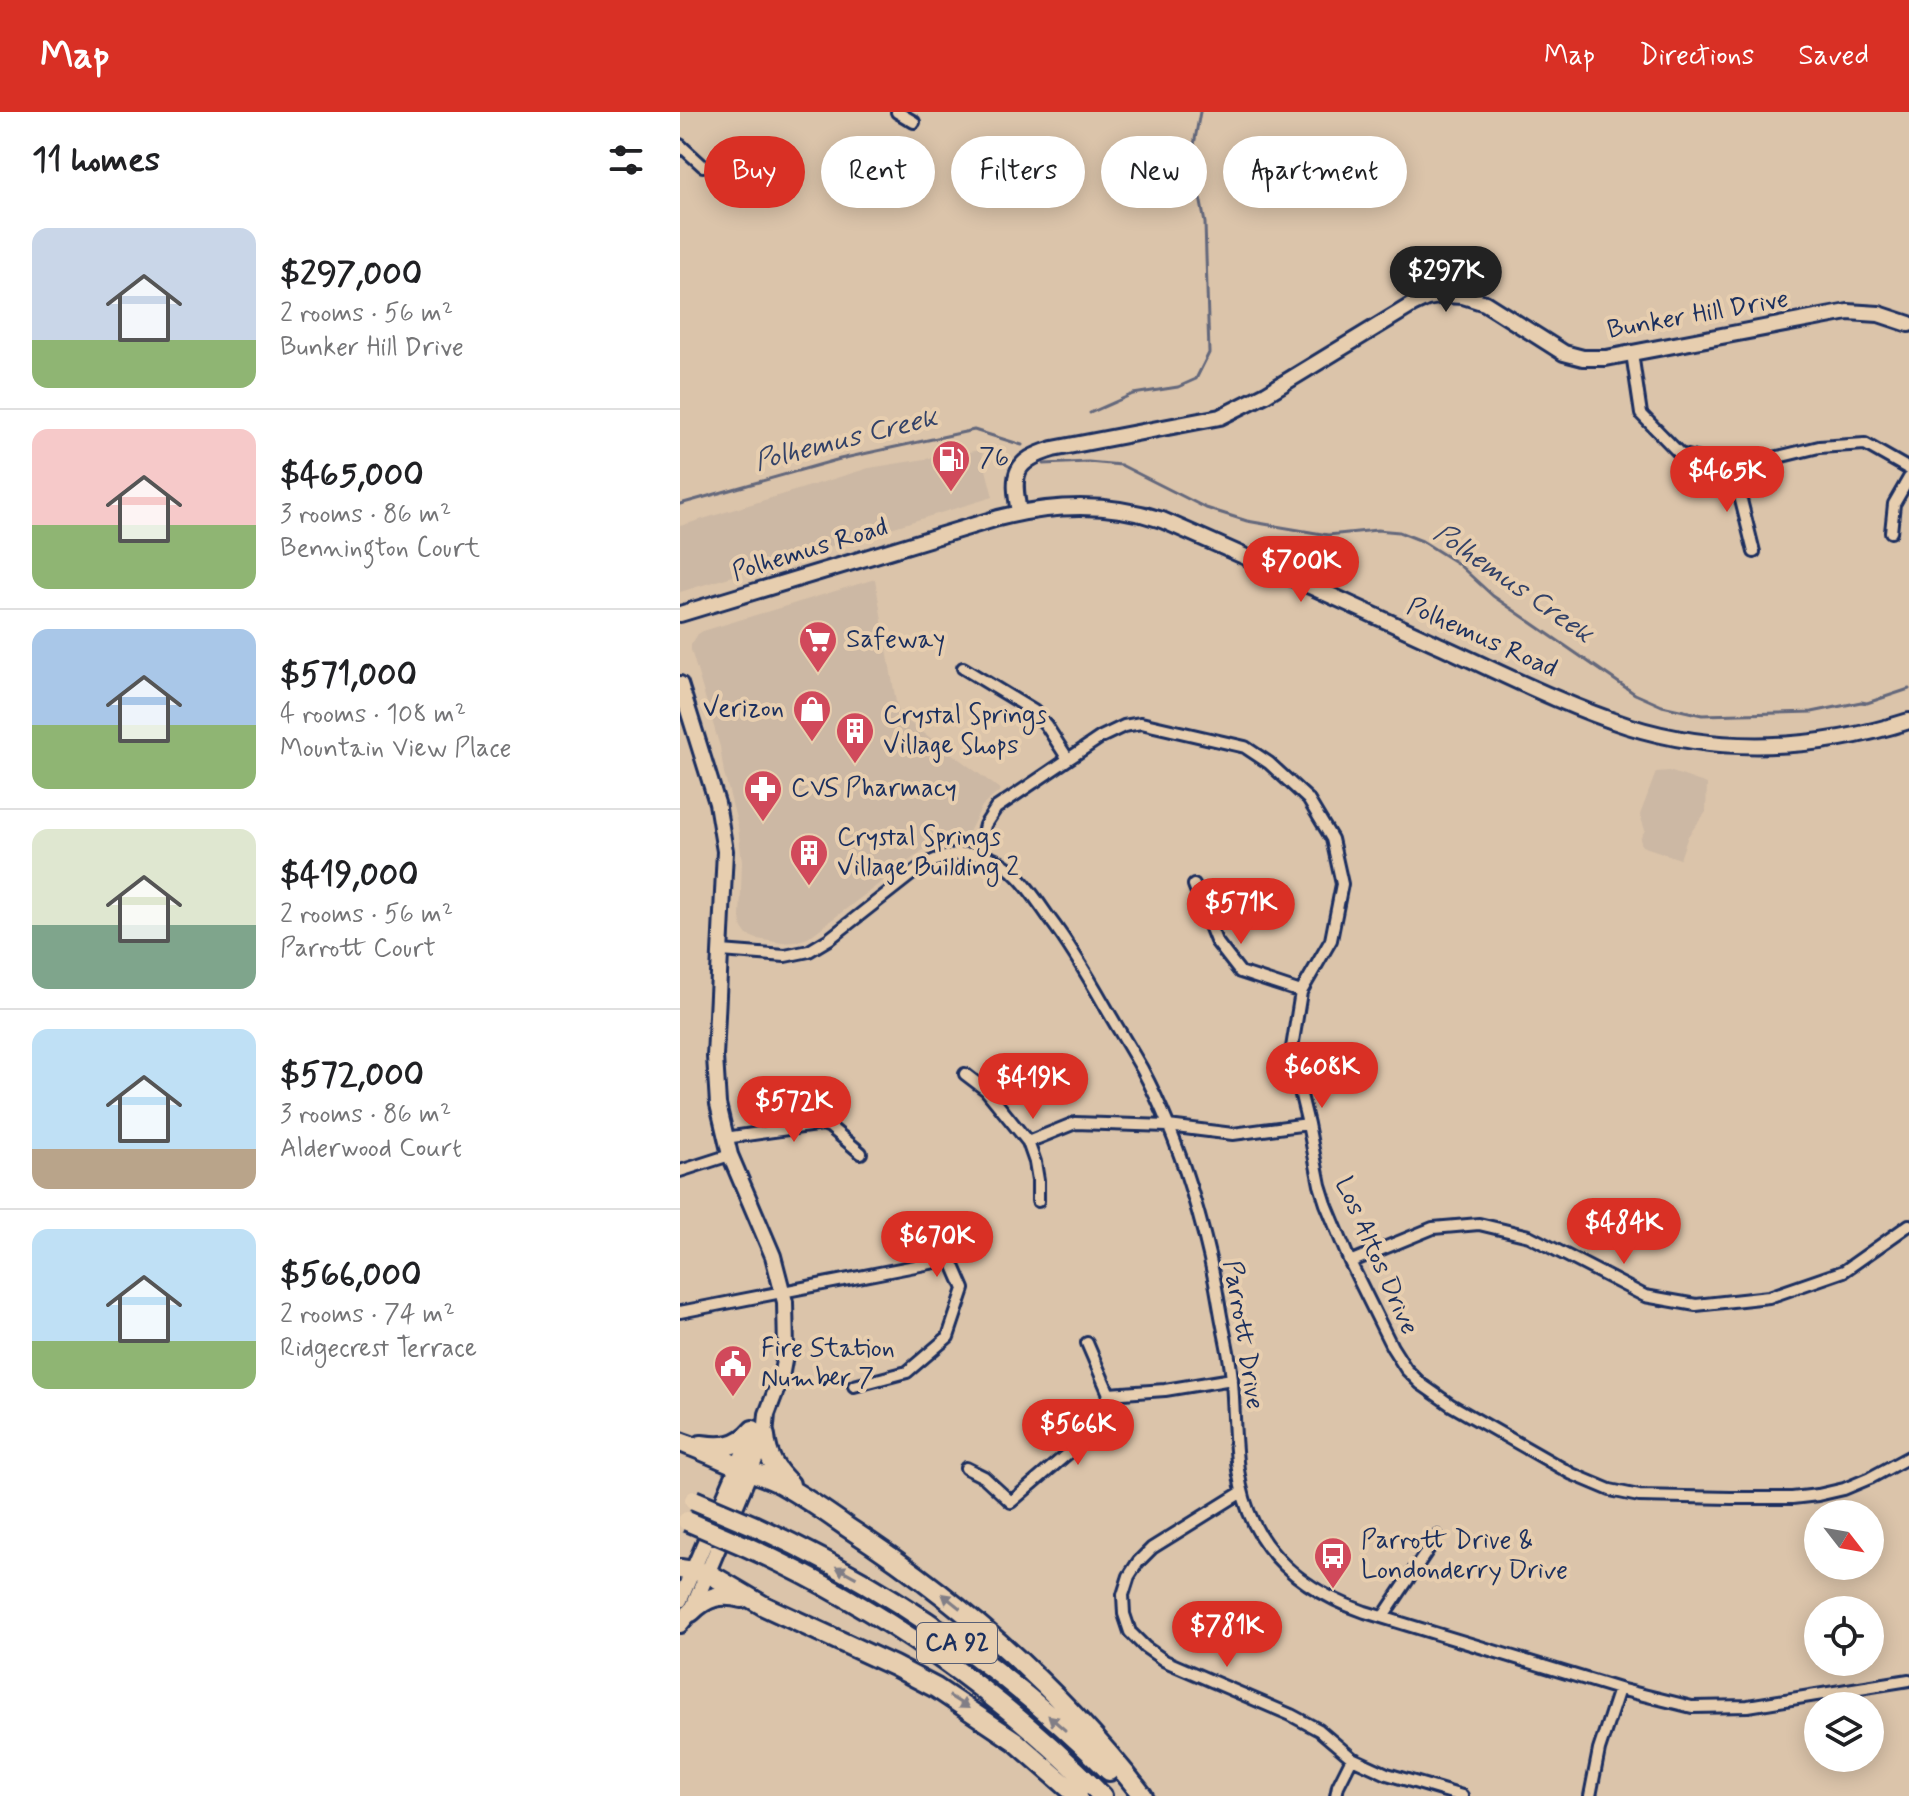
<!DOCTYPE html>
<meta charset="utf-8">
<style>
:root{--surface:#fff;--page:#f6f6f6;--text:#202124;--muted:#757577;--line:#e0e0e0;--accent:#d93025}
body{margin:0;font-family:Mynerve,sans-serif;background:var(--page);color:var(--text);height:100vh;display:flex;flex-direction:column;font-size:30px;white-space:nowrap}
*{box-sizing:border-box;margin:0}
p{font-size:26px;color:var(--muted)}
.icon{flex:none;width:44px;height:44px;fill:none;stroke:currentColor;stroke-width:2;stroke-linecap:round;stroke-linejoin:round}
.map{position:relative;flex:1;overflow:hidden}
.panel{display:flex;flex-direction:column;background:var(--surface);width:680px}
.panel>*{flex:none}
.top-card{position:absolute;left:24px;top:24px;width:760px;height:72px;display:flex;gap:16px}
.needle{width:52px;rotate:121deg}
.controls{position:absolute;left:1124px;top:1388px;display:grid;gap:16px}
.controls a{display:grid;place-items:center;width:80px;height:80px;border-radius:50%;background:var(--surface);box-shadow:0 4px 20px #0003;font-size:40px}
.price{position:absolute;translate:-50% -68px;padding:0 18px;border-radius:28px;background:var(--accent);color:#fff;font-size:26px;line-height:52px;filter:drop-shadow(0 2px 4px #0008)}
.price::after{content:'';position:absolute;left:50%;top:48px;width:24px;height:18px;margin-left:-12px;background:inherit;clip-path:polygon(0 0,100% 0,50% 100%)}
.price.active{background:#222;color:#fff}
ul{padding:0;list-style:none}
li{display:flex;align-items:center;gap:24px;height:200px;padding:0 32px}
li+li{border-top:2px solid var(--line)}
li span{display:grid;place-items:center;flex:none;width:224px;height:160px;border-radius:16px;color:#555}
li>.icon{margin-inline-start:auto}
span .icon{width:96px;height:96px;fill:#fffc;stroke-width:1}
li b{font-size:34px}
h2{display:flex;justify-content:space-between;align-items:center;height:96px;padding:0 32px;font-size:34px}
.chip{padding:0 28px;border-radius:36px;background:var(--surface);box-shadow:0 4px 20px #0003;font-size:28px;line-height:72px}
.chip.active{background:var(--accent);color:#fff}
header{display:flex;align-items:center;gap:48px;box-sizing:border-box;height:112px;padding:0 40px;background:var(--accent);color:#fff}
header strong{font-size:38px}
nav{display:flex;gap:44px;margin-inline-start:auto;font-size:28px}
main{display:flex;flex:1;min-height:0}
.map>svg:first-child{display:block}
.built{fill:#ccb8a4}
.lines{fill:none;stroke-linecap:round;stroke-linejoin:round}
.stream{stroke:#64677b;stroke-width:3}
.street-casing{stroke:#1b2f5e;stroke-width:16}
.secondary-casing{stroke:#1b2f5e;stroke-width:20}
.highway-casing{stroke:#1b2f5e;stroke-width:24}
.street{stroke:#e7ceaf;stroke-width:10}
.secondary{stroke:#e7ceaf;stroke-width:14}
.highway{stroke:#e7ceaf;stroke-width:18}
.highway-bridge-casing{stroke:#1b2f5e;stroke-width:24;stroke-linecap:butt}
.highway-bridge{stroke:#e7ceaf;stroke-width:18}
.oneway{fill:#817e86}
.labels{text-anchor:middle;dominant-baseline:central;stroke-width:8;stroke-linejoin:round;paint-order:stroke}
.shield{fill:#e7ceaf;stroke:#585f76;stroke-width:2}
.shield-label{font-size:24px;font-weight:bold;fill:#1b2f5e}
.street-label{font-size:26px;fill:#1b2f5e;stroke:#e7ceaf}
.poi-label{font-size:26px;fill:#1b2f5e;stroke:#e7ceaf;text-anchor:start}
.water-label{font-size:28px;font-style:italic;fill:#334268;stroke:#e7ceaf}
</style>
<header>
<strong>Map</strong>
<nav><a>Map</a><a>Directions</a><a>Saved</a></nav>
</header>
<main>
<section class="panel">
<h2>11 homes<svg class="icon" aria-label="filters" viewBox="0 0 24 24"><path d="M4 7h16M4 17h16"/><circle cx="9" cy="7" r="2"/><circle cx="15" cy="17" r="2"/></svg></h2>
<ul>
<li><span style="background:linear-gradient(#c9d6e8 70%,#8fb573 0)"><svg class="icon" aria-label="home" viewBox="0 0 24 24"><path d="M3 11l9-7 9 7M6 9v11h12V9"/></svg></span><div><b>$297,000</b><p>2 rooms · 56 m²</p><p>Bunker Hill Drive</p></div></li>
<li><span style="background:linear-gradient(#f6c9c9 60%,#8fb573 0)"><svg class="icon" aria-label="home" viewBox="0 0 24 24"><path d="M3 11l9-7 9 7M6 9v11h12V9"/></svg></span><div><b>$465,000</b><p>3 rooms · 86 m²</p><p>Bennington Court</p></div></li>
<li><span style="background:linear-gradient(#a9c7e8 60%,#8fb573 0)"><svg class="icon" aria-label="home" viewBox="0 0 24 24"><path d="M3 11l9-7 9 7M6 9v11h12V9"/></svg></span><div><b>$571,000</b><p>4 rooms · 108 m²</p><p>Mountain View Place</p></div></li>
<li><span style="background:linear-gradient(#dfe7d0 60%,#7fa58c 0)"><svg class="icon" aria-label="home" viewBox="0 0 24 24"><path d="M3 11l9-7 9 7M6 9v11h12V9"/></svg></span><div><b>$419,000</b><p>2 rooms · 56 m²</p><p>Parrott Court</p></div></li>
<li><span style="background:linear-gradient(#bfe0f5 75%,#b9a48a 0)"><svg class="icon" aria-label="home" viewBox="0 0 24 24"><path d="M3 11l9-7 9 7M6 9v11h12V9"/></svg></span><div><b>$572,000</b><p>3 rooms · 86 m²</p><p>Alderwood Court</p></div></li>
<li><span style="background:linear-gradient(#bfe0f5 70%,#8fb573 0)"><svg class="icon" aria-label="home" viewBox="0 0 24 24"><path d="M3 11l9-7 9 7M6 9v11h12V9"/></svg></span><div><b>$566,000</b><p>2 rooms · 74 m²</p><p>Ridgecrest Terrace</p></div></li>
</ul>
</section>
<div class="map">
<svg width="1229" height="1684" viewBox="0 0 1229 1684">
<rect width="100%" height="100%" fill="#dbc4aa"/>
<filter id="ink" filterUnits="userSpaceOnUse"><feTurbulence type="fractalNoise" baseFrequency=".0125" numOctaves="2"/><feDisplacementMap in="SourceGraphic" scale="16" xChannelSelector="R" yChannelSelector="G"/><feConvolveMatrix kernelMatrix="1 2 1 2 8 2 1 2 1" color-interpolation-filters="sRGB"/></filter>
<g filter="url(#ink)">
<path class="built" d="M 301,338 L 313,385 L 0,480 L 0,414 L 189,356 Z
M 195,467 L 218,602 L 321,678 L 302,694 L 288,722 L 282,726 L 252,733 L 242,739 L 128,826 L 115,830 L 102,831 L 77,827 L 67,823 L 62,816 L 60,806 L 62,750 L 58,714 L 44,661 L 40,635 L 11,538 L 11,533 L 18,522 L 23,519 Z
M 989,659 L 1027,672 L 1026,700 L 1008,724 L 1000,747 L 962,734 L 960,727 L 965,718 L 960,703 L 976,660 Z"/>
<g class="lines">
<path class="stream" d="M 410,301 L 453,282 L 498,275 L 516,267 L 529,241 L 525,111 L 512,44 L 520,0
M 364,352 L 408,350 L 441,353 L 526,396 L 567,409 L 648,423 L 697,418 L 719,420 L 742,429 L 777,451 L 813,484 L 955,582 L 982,594 L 1022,603 L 1132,600 L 1181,590 L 1187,591 L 1229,577
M 0,392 L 160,347 L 294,318 L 342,333"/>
<g class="street-casing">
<path id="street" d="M 217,0 L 234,10
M 0,33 L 23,54
M 952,241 L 961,302 L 1000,342 L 1053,356 L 1139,335 L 1185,332 L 1229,357
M 1053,356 L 1074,440
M 1211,420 L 1214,392 L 1229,366
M 283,556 L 354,599 L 366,613 L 388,647
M 298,742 L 305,713 L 316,696 L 421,625 L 444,614 L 461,611 L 565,635 L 589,651 L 628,687 L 652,727 L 662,772 L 651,828 L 621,880 L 611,942 L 628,1012 L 640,1073 L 646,1092 L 670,1150 L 712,1235 L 726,1257 L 741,1272 L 771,1293 L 892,1362 L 930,1378 L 959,1384 L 1051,1386 L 1112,1386 L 1138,1383 L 1164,1377 L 1190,1366 L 1229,1345
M 514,773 L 536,829 L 560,860 L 621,880
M 41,839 L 105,844 L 129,839 L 149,827 L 238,757 C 270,736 310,735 337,764 C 350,777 360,793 370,807 C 391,835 408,864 425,894 C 437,915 450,936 462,957 C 501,1030 528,1123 541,1204 C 545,1226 551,1248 552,1270 C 556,1318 552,1368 574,1412 C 597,1458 639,1484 685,1500 L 939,1577 L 1012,1595 L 1068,1594 L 1229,1568
M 285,962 L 306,978 L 348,1030 L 355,1050 L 358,1068 L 358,1089
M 45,1026 L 143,1012 L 150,1015 L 181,1041
M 348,1030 L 395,1011 L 488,1014 L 553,1022 L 628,1012
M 0,1059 L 50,1043
M 670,1150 L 753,1116 L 799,1112 L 849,1124 L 965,1184 L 1016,1193 L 1089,1185 L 1164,1159 L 1229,1113
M 0,1200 L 271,1147 L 284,1177 L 268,1225 L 227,1260 L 174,1274
M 429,1282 L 485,1278 L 552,1267
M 286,1356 L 304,1365 L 331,1390 L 414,1319 L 429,1282 L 407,1231
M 562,1380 L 472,1436 L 458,1450 L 449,1464 L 443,1483 L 444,1502 L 450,1520 L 465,1535 L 485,1549 L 611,1603 L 639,1618 L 672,1646 L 707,1662 L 782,1684
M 703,1505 L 757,1424
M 656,1684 L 658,1674 L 672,1646
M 910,1684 L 919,1638 L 939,1577"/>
</g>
<g class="secondary-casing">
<path id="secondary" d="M 339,400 C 332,362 333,349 373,337 L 540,305 L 586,282 L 732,193 L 747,186 L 765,183 L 783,184 L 805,191 L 884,241 L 903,246 L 926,246 L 952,241 L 1168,200 L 1199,202 L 1229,212
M 0,502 L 318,406 C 373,392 428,390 482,408 C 575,448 667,491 759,533 C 821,561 883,593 948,614 C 1040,643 1138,638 1229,609
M 0,572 L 37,691 L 45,739 L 35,945 L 38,992 L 50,1043 L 93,1144 L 105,1190 L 106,1238 L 101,1265 L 87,1302 L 85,1324 L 11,1500 L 0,1513
M 0,1488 L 72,1321"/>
</g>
<g class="highway-casing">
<path id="highway" d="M 85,1324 C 87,1345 95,1358 110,1372
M 0,1330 C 23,1338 45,1349 67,1358 C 79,1363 90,1366 101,1372 C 124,1385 146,1400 167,1415 C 279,1488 381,1578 463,1684
M 21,1333 C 42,1336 59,1335 73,1318
M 75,1414 C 206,1474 327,1557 429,1659
M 65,1434 C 198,1494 320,1580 422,1684
M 0,1457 L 28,1461 L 84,1494 L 214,1554 L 256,1576 L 335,1629 L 398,1684
M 11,1500 C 27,1484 41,1481 62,1486"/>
</g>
<use href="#street" class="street"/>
<use href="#secondary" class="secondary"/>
<use href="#highway" class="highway"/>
<g class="highway-bridge-casing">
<path id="highway-bridge" d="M 14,1388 L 75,1414
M 7,1409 L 65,1434"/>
</g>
<use href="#highway-bridge" class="highway-bridge"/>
</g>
<defs><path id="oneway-solid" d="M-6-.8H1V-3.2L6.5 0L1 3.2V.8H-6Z" transform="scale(2)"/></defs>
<g class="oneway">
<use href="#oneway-solid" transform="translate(166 1460) rotate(-151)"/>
<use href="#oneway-solid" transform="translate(271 1489) rotate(-141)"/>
<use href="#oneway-solid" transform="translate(279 1590) rotate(32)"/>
<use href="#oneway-solid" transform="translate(377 1611) rotate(-139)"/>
</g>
</g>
<defs>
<g id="fuel-pin" transform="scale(2)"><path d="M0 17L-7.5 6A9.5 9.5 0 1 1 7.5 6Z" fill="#d1495b" stroke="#e7ceaf"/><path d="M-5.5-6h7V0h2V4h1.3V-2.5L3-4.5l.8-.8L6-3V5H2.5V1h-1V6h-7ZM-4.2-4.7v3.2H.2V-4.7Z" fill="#fff"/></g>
<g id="supermarket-pin" transform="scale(2)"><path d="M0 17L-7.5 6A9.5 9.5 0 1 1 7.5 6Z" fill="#d1495b" stroke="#e7ceaf"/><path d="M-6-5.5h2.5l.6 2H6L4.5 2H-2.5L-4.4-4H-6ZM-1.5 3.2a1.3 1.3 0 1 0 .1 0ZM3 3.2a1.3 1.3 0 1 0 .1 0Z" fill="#fff"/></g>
<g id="shop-pin" transform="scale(2)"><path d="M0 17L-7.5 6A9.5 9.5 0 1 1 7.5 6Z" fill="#d1495b" stroke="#e7ceaf"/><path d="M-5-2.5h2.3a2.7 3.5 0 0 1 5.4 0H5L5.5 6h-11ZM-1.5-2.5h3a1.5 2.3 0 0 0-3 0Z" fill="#fff"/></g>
<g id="building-pin" transform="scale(2)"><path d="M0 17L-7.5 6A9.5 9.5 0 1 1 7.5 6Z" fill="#d1495b" stroke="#e7ceaf"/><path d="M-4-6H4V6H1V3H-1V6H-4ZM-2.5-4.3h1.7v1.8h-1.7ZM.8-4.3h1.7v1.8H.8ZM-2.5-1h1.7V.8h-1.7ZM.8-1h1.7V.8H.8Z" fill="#fff"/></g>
<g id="pharmacy-pin" transform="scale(2)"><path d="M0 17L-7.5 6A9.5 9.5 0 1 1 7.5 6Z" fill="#d1495b" stroke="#e7ceaf"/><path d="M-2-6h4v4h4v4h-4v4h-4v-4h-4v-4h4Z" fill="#fff"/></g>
<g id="civic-pin" transform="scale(2)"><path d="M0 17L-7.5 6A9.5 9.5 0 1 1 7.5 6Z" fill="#d1495b" stroke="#e7ceaf"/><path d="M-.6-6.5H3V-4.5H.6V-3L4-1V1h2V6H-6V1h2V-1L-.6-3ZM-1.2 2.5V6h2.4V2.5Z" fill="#fff"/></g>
<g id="bus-pin" transform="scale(2)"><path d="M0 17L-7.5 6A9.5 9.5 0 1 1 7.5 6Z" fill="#d1495b" stroke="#e7ceaf"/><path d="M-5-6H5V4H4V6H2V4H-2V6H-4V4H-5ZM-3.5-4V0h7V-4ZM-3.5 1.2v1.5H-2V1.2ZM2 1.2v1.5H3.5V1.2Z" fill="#fff"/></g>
</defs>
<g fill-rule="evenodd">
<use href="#fuel-pin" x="271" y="347"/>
<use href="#supermarket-pin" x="138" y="528"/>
<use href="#shop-pin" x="132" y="597"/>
<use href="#building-pin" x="175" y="619"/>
<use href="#pharmacy-pin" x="83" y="677"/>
<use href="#building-pin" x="129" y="741"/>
<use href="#civic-pin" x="53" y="1252"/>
<use href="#bus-pin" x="653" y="1444"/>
</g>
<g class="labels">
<rect class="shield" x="237" y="1511" width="80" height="40" rx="6"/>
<g class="shield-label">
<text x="277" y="1531">CA 92</text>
</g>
<g class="street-label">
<text transform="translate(1018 203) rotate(-10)">Bunker Hill Drive</text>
<text transform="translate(130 438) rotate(-17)">Polhemus Road</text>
<text transform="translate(802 526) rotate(24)">Polhemus Road</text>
<text transform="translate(696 1144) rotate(66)">Los Altos Drive</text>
<text transform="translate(563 1223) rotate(81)">Parrott Drive</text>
</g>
<g class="poi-label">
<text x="299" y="347">76</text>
<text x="166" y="528">Safeway</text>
<text x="104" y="597" text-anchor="end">Verizon</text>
<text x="203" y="604">Crystal Springs<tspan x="203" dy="30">Village Shops</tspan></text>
<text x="111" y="677">CVS Pharmacy</text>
<text x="157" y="726">Crystal Springs<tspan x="157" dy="30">Village Building 2</tspan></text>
<text x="81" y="1237">Fire Station<tspan x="81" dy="30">Number 7</tspan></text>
<text x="681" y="1429">Parrott Drive &amp;<tspan x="681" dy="30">Londonderry Drive</tspan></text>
</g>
<g class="water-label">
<text transform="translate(166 328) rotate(-14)">Polhemus Creek</text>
<text transform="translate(833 472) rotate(35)">Polhemus Creek</text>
</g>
</g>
</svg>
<div class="controls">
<a><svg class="needle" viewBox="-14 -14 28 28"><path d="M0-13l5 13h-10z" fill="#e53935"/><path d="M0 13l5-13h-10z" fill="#757577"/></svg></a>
<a><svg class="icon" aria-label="locate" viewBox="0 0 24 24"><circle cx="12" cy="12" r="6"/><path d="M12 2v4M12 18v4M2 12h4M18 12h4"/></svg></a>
<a><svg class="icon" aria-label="layers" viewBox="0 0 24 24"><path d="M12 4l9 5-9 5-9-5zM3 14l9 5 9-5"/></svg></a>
</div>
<b class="price active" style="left:766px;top:202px">$297K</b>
<b class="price" style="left:1047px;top:402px">$465K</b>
<b class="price" style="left:621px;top:492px">$700K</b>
<b class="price" style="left:561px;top:834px">$571K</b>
<b class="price" style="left:642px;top:998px">$608K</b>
<b class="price" style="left:353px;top:1009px">$419K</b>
<b class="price" style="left:114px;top:1032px">$572K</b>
<b class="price" style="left:944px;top:1154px">$484K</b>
<b class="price" style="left:257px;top:1167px">$670K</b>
<b class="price" style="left:398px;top:1355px">$566K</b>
<b class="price" style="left:547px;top:1557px">$781K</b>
<div class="top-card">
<a class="chip active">Buy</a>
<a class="chip">Rent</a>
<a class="chip">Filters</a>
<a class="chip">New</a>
<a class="chip">Apartment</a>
</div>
</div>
</main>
